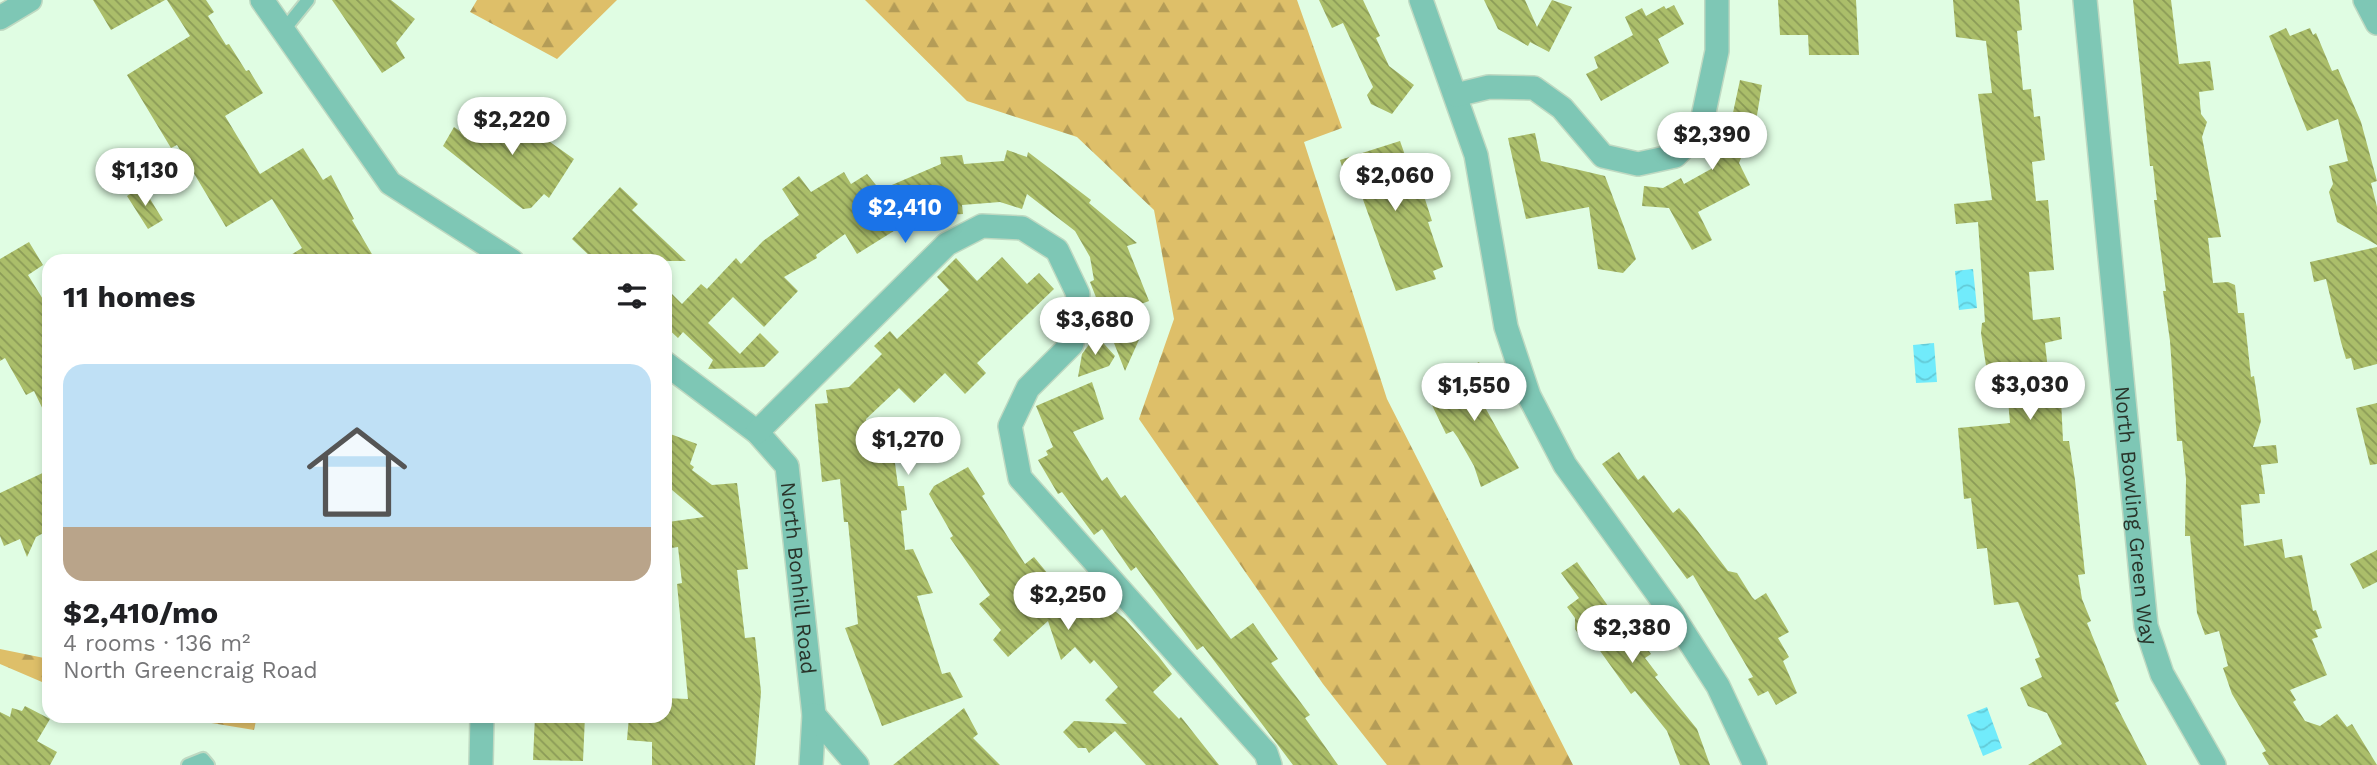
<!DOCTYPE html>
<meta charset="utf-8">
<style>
:root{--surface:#fff;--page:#f2f2f2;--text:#202124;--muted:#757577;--line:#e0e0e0;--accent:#1a73e8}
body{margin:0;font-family:"Work Sans",sans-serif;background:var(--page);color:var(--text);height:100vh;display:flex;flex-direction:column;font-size:26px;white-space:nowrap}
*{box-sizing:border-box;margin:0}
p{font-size:23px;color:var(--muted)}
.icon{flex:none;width:38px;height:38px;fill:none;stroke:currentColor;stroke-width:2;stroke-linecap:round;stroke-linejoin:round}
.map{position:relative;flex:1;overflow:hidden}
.side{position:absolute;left:42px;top:254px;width:630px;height:469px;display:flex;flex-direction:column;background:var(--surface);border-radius:21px;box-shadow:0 4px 10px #0003}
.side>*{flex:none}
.price{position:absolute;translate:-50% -60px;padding:0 16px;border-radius:24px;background:#fff;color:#222;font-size:23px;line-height:46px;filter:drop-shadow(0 2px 4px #0008)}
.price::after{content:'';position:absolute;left:50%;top:42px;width:21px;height:16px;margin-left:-10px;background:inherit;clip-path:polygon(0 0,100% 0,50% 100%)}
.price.current{background:var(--accent);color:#fff}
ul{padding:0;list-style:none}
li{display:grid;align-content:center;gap:14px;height:371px;padding:0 21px}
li+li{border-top:2px solid var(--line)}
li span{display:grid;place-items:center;height:217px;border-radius:21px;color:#555}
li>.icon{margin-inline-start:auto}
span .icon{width:126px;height:126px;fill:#fffc;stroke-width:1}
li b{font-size:30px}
h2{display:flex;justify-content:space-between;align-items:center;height:84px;padding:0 21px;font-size:30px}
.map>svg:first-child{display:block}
.forest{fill:url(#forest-firs)}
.water{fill:url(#water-waves)}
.building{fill:url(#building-back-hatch)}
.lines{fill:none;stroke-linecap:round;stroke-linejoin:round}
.lane-casing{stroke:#bfd9c2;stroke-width:16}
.street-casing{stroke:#bfd9c2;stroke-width:26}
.lane{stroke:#7ec7b5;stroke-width:12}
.street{stroke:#7ec7b5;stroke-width:23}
.labels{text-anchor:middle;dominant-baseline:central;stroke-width:7;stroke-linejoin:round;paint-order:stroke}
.street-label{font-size:21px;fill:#29342a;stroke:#e0fde3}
</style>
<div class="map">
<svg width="2377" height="765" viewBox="0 0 2377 765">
<defs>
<pattern id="forest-firs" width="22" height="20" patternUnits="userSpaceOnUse" patternTransform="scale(1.75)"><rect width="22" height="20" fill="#debf69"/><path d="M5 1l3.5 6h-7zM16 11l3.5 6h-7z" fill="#b49c57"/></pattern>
<pattern id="water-waves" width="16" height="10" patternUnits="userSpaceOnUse" patternTransform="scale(1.75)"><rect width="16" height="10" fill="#71ebfb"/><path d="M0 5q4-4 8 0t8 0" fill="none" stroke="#62cad7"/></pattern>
<pattern id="building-back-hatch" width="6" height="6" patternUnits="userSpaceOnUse" patternTransform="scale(1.75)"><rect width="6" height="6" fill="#abbe6a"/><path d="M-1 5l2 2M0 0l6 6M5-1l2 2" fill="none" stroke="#8b9b57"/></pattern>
</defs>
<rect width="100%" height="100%" fill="#e0fde3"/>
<path class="forest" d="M 477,0 L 617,0 L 557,59 L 470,12 Z
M 865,0 L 1297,0 L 1342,128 L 1304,142 L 1387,399 L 1573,765 L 1387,765 L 1323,684 L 1139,419 L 1174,319 L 1154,210 L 1077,137 L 967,101 Z
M 0,649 L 49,659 L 49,685 L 0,664 Z
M 169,716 L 257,716 L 254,730 Z"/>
<path class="water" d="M 1973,269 L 1977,308 L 1959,310 L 1955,271 Z
M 1934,343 L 1937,382 L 1916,383 L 1913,345 Z
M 1987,707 L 2002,748 L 1983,756 L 1967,715 Z"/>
<path class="building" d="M 93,0 L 165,0 L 111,30 Z
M 167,0 L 206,0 L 214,12 L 208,16 L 226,45 L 229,44 L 246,71 L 249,70 L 263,93 L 225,116 L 260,174 L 303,148 L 323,180 L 331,175 L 354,219 L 352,220 L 376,261 L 281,261 L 302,248 L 272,199 L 226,227 L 177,145 L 171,148 L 127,75 L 190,36 Z
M 332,0 L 391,0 L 415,19 L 396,43 L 405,58 L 382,73 Z
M 1319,0 L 1363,0 L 1380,36 L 1376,38 L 1389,66 L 1414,85 L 1392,114 L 1371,104 L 1367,95 L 1373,87 L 1343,23 L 1332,28 Z
M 1484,0 L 1525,0 L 1537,27 L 1552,0 L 1572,7 L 1549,52 L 1530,42 L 1528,46 L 1498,29 Z
M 1778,0 L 1856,0 L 1859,55 L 1809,55 L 1808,35 L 1780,35 Z
M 1953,0 L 2019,0 L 2022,30 L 2017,31 L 2023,90 L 2031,89 L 2034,117 L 2040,116 L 2045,160 L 2032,162 L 2036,201 L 2048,200 L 2054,270 L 2029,272 L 2033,320 L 2060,317 L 2062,339 L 2045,343 L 2049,379 L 2060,378 L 2063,441 L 2069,441 L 2075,480 L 2085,574 L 2078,575 L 2082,599 L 2091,621 L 2087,623 L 2119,701 L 2115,703 L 2147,765 L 2028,765 L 2062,744 L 2047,713 L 2028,706 L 2020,688 L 2042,677 L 2035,659 L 2040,657 L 2018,602 L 1994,605 L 1987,548 L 1977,549 L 1971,498 L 1964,499 L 1958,428 L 2010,423 L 2006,376 L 1998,375 L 1998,371 L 1987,372 L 1981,333 L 1982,323 L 1985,322 L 1978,222 L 1956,224 L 1954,204 L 1992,200 L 1978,94 L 1992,93 L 1986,41 L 1956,37 Z
M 2133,0 L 2171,0 L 2179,64 L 2210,61 L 2214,90 L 2199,92 L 2201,114 L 2207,122 L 2202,137 L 2221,237 L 2208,238 L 2213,283 L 2228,282 L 2235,285 L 2238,313 L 2244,313 L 2251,377 L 2254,376 L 2261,421 L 2253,447 L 2276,445 L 2278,463 L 2261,465 L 2265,494 L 2259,494 L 2260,503 L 2241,505 L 2244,546 L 2282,539 L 2285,558 L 2302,555 L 2313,611 L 2316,610 L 2322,628 L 2315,630 L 2318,637 L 2312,639 L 2327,675 L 2290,690 L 2296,700 L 2293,702 L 2305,721 L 2320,726 L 2337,714 L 2347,727 L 2352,724 L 2377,765 L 2269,765 L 2262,753 L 2266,751 L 2232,694 L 2223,668 L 2228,666 L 2219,631 L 2205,635 L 2197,613 L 2190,536 L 2185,536 L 2186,479 L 2182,441 L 2177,441 L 2170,341 L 2163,291 L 2166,291 L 2154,200 L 2157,200 L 2153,166 L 2150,166 Z
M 1674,5 L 1684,24 L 1658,39 L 1669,63 L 1601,101 L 1586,74 L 1598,68 L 1594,57 L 1633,35 L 1625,17 L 1642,8 L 1646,16 L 1664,6 L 1666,9 Z
M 2286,28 L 2290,36 L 2310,28 L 2313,35 L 2316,33 L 2332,71 L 2338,69 L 2361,122 L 2377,181 L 2371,183 L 2377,207 L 2377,245 L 2337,222 L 2329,192 L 2333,184 L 2329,166 L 2348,161 L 2338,119 L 2307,131 L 2269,36 Z
M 1740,80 L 1762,85 L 1756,121 L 1739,163 L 1750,185 L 1698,212 L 1712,240 L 1692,250 L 1669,208 L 1642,206 L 1644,186 L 1663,188 L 1681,178 L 1684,184 L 1711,169 L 1722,143 L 1718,141 L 1727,120 L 1731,122 Z
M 504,109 L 520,120 L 524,115 L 539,125 L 537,127 L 546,133 L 543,137 L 574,159 L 549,198 L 544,194 L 531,208 L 523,209 L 516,204 L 443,146 L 454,127 L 464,134 L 476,118 L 491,128 Z
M 1535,133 L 1541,161 L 1605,176 L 1636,259 L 1623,273 L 1598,269 L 1589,207 L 1526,219 L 1508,138 Z
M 1400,141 L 1417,189 L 1420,188 L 1424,196 L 1432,221 L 1428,222 L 1443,267 L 1433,271 L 1436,279 L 1396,291 L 1361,194 L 1351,195 L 1340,160 Z
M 1007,150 L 1027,157 L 1028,152 L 1091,200 L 1089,203 L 1137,243 L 1127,246 L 1149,301 L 1133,307 L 1142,333 L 1125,371 L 1090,282 L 1094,280 L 1090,257 L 1075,231 L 1027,194 L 1022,209 L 1000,202 L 962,205 L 963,214 L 933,216 L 936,223 L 918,230 L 913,219 L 857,254 L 845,234 L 816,255 L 817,258 L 784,277 L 798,291 L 764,327 L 733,297 L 708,323 L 740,354 L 760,333 L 779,352 L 764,367 L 708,369 L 713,360 L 683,332 L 678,338 L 665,326 L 665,287 L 682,304 L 701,284 L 707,289 L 736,258 L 741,264 L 763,241 L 799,215 L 782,189 L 799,176 L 811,192 L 844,172 L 851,184 L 867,174 L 880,190 L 941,164 L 940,157 L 962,155 L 964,164 L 1004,161 Z
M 142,186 L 163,220 L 148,229 L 127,196 Z
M 620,187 L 638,204 L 632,210 L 686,261 L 595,261 L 572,239 Z
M 29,242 L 43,265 L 28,275 L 49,309 L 49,422 L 34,391 L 26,395 L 5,358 L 0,361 L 0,259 Z
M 2377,247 L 2377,364 L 2354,370 L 2351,358 L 2346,359 L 2341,342 L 2326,279 L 2314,282 L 2310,262 Z
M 1002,257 L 1027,284 L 1039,273 L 1054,289 L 977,363 L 986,373 L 965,394 L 945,373 L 914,403 L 899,388 L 866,419 L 870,451 L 893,448 L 898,486 L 904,486 L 907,510 L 901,511 L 905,550 L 913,549 L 933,593 L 917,596 L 942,674 L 950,672 L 963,697 L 882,726 L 845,628 L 858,624 L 848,522 L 844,522 L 840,479 L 822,482 L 815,404 L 828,403 L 826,390 L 849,387 L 882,354 L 874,346 L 890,331 L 897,339 L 949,290 L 937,277 L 956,258 L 977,281 Z
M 1096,335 L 1115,356 L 1109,366 L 1078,377 L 1082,354 Z
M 1479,362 L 1496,395 L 1482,402 L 1519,468 L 1481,487 L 1474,466 L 1458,438 L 1453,431 L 1446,434 L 1427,395 L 1453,382 L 1450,377 Z
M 1092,382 L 1104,419 L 1073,432 L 1102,481 L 1107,477 L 1121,498 L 1125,495 L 1231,639 L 1253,623 L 1278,659 L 1271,663 L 1310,715 L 1305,718 L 1338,765 L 1293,765 L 1203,646 L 1197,650 L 1136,567 L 1131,571 L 1102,529 L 1094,535 L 1062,492 L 1058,494 L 1038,460 L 1048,455 L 1046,451 L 1053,447 L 1036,406 Z
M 2377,403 L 2377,464 L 2370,465 L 2356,408 Z
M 665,432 L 697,444 L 690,464 L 694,467 L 692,470 L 712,485 L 737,483 L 748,569 L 737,570 L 745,638 L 755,637 L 761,692 L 755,765 L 652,765 L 652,742 L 627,740 L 629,716 L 665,716 L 665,698 L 688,699 L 677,584 L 682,583 L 678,547 L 671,548 L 668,522 L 704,517 L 665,484 Z
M 1619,452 L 1638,480 L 1644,475 L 1673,513 L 1679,508 L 1687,517 L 1728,571 L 1737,573 L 1752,597 L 1755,600 L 1766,593 L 1789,632 L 1778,638 L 1789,657 L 1783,661 L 1797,693 L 1776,705 L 1768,691 L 1758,696 L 1748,679 L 1753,677 L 1693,575 L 1687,579 L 1602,464 Z
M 968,467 L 985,494 L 982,496 L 1025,564 L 1034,557 L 1048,574 L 1038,583 L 1072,621 L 1098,598 L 1125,619 L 1159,657 L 1172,674 L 1153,692 L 1179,719 L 1181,717 L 1219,765 L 1146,765 L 1115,731 L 1089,753 L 1086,748 L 1078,748 L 1063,732 L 1074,721 L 1127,724 L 1105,700 L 1118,687 L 1094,660 L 1090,664 L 1075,647 L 1061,660 L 1048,621 L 1008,657 L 993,640 L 1001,630 L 979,604 L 990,595 L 950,538 L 953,536 L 929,494 L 934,486 Z
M 49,470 L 49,530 L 36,537 L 27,557 L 20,539 L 4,546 L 0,536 L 0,493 Z
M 2377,550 L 2377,582 L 2363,589 L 2350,564 Z
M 1577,562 L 1632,640 L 1638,635 L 1651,654 L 1645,658 L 1658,675 L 1655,677 L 1697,729 L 1710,765 L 1680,765 L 1667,731 L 1635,691 L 1631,694 L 1590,637 L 1579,635 L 1575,629 L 1575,618 L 1567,607 L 1579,598 L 1561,573 Z
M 25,706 L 50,719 L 37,741 L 57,752 L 50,765 L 0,765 L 0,712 L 10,717 L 12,708 L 22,711 Z
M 964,708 L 978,734 L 973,738 L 1000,765 L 893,765 Z
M 535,716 L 585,716 L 583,761 L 533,760 Z"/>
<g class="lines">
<g class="lane-casing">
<path id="lane" d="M 283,31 L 308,0
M 188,765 L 203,759 L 208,765"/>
</g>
<g class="street-casing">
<g id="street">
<path d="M 262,0 L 390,183 L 512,261"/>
<path d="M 1421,0 L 1476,155 L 1506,327 L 1529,396 L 1565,465 L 1670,611 L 1718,686 L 1755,765"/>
<path id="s1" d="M 2085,0 L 2146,626 L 2162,674 L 2214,765"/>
<path d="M 2365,0 L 2377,23"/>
<path d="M 0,18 L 30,0"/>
<path d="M 1456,95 L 1489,87 L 1534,88 L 1562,108 L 1603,156 L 1638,164 L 1675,156 L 1700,131 L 1717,51 L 1717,0"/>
<path id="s2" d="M 665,363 L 757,432 L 787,466 L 814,715 L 811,765"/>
<path d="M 757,432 L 947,244 L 982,226 L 1022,228 L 1057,250 L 1078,294 L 1072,344 L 1028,388 L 1010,426 L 1020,478 L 1266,753 L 1270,765"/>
<path d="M 814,715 L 857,765"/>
<path d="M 481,765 L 482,716"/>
</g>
</g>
<use href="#lane" class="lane"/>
<use href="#street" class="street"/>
</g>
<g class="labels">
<g class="street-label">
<text stroke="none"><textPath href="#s1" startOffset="518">North Bowling Green Way</textPath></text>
<text stroke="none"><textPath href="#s2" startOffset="273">North Bonhill Road</textPath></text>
</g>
</g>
</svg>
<b class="price" style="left:512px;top:157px">$2,220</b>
<b class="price" style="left:1712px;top:172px">$2,390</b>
<b class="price" style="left:145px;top:208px">$1,130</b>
<b class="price" style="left:1395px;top:213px">$2,060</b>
<b class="price current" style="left:905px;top:245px">$2,410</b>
<b class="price" style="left:1095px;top:357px">$3,680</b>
<b class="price" style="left:2030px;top:422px">$3,030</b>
<b class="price" style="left:1474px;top:423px">$1,550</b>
<b class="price" style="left:908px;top:477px">$1,270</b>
<b class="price" style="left:1068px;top:632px">$2,250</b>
<b class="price" style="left:1632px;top:665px">$2,380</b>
<section class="side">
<h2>11 homes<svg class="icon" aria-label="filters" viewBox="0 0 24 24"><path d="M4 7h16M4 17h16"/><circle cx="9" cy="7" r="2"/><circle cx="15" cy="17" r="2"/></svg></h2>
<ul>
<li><span style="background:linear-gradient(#bfe0f5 75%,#b9a48a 0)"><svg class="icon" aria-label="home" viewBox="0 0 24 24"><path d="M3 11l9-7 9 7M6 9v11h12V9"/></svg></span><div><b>$2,410/mo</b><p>4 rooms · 136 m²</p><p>North Greencraig Road</p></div></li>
</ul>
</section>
</div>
